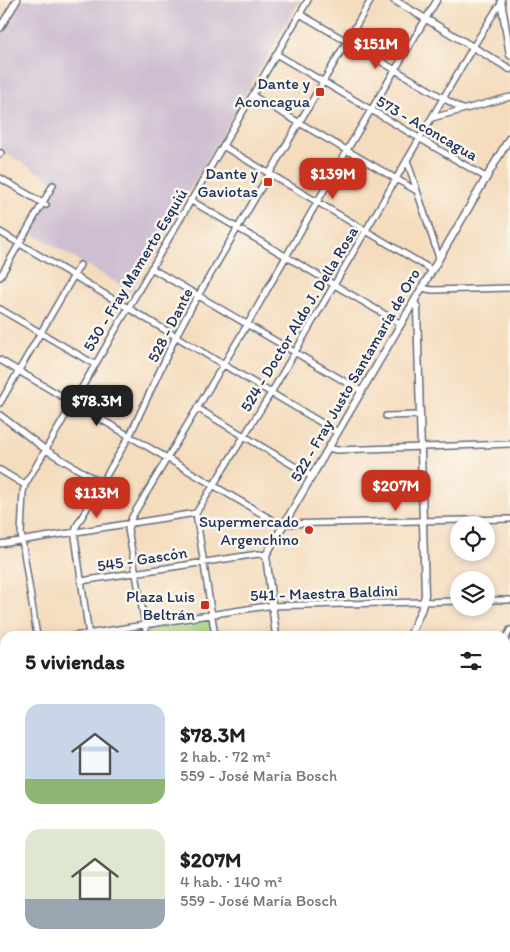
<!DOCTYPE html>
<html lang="es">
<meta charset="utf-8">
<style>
:root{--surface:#fff;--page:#f2f2f2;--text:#222;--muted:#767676;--accent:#c8321e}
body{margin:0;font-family:Itim,sans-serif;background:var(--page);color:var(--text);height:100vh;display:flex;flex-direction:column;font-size:19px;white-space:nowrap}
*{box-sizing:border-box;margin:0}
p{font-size:16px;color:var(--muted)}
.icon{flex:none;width:28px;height:28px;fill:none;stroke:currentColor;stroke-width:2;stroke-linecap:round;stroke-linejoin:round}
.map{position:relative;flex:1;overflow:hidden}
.details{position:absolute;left:0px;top:631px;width:510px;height:321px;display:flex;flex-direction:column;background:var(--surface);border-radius:15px 15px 0 0;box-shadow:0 2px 8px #0003}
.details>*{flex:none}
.controls{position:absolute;left:450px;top:516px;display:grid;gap:10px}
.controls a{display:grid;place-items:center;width:45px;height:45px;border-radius:50%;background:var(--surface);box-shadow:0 2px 8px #0003;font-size:25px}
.price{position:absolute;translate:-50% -42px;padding:0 11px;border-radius:10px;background:var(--accent);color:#fff;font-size:16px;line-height:32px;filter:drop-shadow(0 1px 2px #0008)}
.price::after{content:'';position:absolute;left:50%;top:30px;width:15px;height:11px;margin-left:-8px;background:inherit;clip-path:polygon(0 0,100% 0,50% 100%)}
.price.current{background:#222;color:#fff}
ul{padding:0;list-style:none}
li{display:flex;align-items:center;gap:15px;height:125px;padding:0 25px}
li span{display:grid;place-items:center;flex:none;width:140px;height:100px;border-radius:15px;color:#555}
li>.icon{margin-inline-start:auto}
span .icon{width:60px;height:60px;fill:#fffc;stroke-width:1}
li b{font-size:21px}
h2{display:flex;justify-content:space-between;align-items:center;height:60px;padding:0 25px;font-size:21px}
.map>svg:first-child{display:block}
.industrial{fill:#cebed2}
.green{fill:#a3cd79;stroke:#5f7e6c}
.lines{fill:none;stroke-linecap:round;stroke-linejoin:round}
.minor-casing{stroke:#676c7f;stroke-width:8}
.tertiary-casing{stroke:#676c7f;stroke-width:9}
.minor{stroke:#fff;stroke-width:5}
.tertiary{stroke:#fff;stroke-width:6}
.poi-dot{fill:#c8321e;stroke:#fbf7ec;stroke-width:2}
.labels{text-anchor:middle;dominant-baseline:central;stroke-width:5;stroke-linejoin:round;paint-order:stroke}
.poi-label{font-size:16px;fill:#1b2f5e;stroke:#fbf7ec;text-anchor:end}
.street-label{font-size:16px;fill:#1b2f5e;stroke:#fbf7ec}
</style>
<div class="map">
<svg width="510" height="952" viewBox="0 0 510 952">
<rect width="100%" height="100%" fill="#fbf7ec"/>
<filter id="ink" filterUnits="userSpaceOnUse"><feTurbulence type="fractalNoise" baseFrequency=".02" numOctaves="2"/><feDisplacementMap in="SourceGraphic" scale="10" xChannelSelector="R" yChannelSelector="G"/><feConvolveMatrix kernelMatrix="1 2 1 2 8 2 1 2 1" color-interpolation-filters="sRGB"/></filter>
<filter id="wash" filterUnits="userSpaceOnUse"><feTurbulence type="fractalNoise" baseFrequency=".0096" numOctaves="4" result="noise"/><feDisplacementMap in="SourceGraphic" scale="20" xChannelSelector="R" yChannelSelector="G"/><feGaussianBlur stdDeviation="1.12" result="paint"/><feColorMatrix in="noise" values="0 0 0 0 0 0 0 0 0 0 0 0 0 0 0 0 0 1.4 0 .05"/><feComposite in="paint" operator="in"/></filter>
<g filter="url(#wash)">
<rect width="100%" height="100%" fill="#f4dcbd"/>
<path class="industrial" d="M 21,0 L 300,0 L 131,291 L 30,232 L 58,184 L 0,150 L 0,35 Z"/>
<path class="green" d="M 209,616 L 212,636 L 148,636 L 147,626 Z
M 38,948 L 128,948 L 128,952 L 39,952 Z"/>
</g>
<g filter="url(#ink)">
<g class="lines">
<g class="minor-casing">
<path id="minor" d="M 300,14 L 462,109
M 276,54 L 487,178
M 253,96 L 417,191
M 432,118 L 510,97
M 223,146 L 432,270
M 0,154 L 1,153
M 407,160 L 439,258
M 0,178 L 46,205
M 190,200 L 401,324
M 0,232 L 337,432
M 151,268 L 361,391
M 0,277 L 53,185
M 422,288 L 432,290 L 510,288
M 0,309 L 94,364
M 0,360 L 279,524 L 510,519
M 0,403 L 80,265
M 197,408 L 311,476
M 0,415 L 46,450 L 101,483
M 386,416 L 420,415
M 328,448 L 337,450 L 510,444
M 0,470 L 25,485
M 0,544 L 196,513
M 81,581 L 258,554 L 266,555
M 486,600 L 510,600
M 37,636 L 21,534 L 23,492 L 25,485 L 308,0
M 73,636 L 267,606 L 459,601
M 89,636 L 75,537 L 76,527 L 130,435 L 176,336 L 192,306 L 371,0
M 147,636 L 128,529 L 132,517 L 247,325 L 347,150 L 437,0
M 215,636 L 196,513 L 271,393 L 473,47 L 496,10 L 501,4
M 505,640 L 510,630
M 0,648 L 5,647
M 505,665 L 510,668
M 505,703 L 510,673
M 0,732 L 5,763
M 505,749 L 510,751
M 0,804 L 5,803
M 505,813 L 510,816
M 505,826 L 510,829
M 0,856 L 5,855
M 505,878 L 510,876
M 505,929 L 509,952
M 34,948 L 35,952
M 138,948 L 139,952
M 195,948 L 195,952
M 264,948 L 265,952
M 354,948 L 354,952
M 395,948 L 396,952
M 454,948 L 455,952
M 295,952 L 296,948"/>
</g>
<g class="tertiary-casing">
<path id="tertiary" d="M 394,0 L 510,69
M 501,0 L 510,55
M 0,28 L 17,0
M 276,636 L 266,555 L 510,137
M 410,636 L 422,608 L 425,595 L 417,307 L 414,302
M 0,752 L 5,751
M 505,819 L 510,822"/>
</g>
<use href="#minor" class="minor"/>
<use href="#tertiary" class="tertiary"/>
</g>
</g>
<g class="poi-dot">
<rect x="315" y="87" width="10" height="10" rx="2.5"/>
<rect x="263" y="177" width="10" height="10" rx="2.5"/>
<circle cx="309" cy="530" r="5"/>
<rect x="200" y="600" width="10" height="10" rx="2.5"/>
</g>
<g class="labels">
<g class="poi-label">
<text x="310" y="83">Dante y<tspan x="310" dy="18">Aconcagua</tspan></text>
<text x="258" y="173">Dante y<tspan x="258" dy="18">Gaviotas</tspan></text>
<text x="299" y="521">Supermercado<tspan x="299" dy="18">Argenchino</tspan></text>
<text x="195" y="596">Plaza Luis<tspan x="195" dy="18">Beltrán</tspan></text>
</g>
<g class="street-label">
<text transform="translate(427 128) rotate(30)">573 - Aconcagua</text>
<text transform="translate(135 270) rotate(-59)">530 - Fray Mamerto Esquiú</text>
<text transform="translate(299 319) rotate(-59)">524 - Doctor Aldo J. Della Rosa</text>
<text transform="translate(170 325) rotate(-63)">528 - Dante</text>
<text transform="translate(355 375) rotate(-60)">522 - Fray Justo Santamaría de Oro</text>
<text transform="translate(142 559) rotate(-9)">545 - Gascón</text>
<text transform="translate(324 593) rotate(-2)">541 - Maestra Baldini</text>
</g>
</g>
</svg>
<div class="controls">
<a><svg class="icon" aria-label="locate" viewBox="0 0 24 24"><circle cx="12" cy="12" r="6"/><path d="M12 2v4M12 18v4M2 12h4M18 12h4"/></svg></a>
<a><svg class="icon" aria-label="layers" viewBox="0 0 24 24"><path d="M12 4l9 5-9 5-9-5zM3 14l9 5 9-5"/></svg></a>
</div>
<b class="price" style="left:376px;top:70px">$151M</b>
<b class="price" style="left:333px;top:200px">$139M</b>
<b class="price current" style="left:97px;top:427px">$78.3M</b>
<b class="price" style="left:396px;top:512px">$207M</b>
<b class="price" style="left:97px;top:519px">$113M</b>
<section class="details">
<h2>5 viviendas<svg class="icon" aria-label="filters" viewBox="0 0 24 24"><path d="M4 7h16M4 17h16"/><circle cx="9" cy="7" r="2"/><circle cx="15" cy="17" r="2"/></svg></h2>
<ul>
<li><span style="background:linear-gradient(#c9d6e8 75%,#8fb573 0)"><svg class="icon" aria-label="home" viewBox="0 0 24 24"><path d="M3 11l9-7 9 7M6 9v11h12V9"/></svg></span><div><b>$78.3M</b><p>2 hab. · 72 m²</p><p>559 - José María Bosch</p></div></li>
<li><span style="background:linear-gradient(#dfe7d0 70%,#9aa5b1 0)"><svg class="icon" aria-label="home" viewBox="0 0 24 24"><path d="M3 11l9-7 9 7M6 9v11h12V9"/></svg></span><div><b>$207M</b><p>4 hab. · 140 m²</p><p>559 - José María Bosch</p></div></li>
</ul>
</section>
</div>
